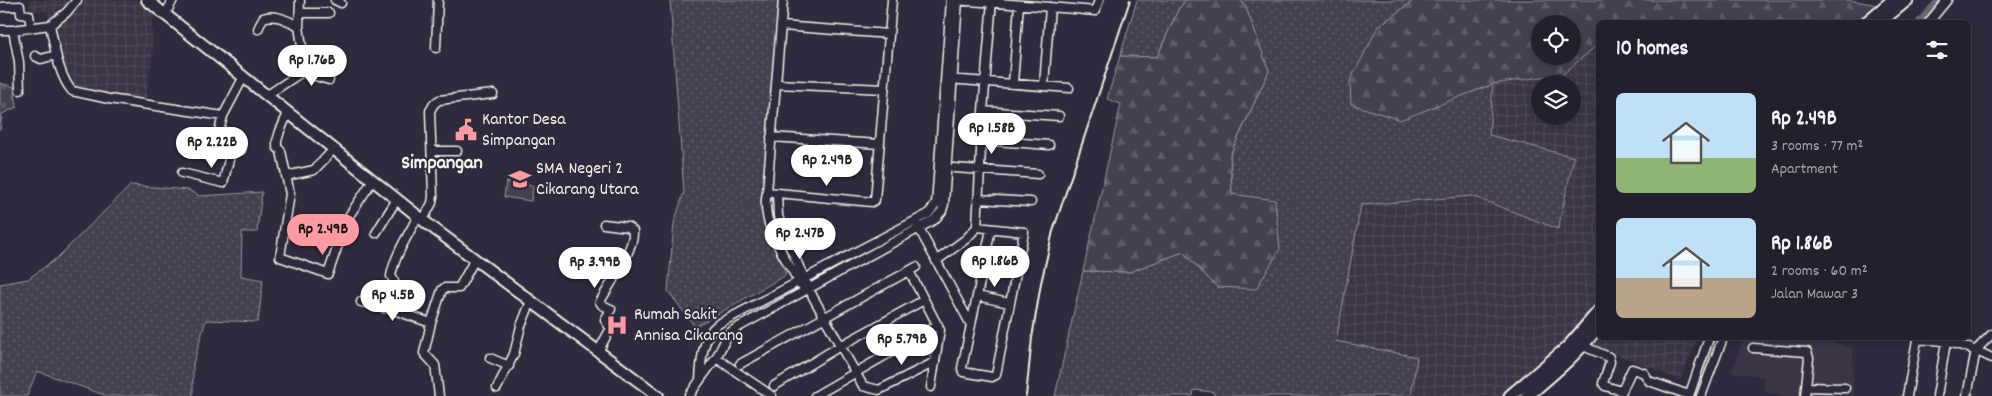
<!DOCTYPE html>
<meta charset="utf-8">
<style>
:root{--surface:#23202e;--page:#2b2836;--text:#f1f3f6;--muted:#a3a3aa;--line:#403e4a;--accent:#ff9aa2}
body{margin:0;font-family:Dekko,sans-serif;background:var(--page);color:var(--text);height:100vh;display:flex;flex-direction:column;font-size:19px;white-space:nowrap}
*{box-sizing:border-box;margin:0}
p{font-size:16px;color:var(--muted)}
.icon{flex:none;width:28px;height:28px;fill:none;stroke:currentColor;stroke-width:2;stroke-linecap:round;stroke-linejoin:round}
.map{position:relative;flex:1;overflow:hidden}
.details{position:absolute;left:1596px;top:20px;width:375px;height:320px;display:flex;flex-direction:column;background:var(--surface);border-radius:8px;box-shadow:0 2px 8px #0003,0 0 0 1px var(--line)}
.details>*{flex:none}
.buttons{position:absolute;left:1531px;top:15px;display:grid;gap:10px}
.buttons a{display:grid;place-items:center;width:50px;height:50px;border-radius:50%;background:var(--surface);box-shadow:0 2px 8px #0003,0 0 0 1px var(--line);font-size:25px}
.price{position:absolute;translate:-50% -42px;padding:0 11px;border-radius:18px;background:#fff;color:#222;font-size:16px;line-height:32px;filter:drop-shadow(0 1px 2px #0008)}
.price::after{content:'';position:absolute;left:50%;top:30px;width:15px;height:11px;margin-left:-8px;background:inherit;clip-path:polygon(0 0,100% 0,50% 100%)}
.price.active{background:var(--accent);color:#111}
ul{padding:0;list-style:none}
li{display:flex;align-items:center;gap:15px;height:125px;padding:0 20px}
li span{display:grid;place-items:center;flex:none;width:140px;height:100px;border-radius:8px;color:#555}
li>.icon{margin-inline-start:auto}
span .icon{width:60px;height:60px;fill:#fffc;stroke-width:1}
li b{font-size:21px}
h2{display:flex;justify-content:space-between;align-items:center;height:60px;padding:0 20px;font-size:21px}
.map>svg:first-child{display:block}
.built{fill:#3b3647}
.industrial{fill:url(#industrial-grid);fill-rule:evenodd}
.grass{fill:url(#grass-dots);stroke:#9c989c}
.forest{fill:url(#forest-firs);stroke:#9c989c;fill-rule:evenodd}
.cemetery{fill:url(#cemetery-stones);stroke:#9c989c}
.garden{fill:#454050;stroke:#9c989c}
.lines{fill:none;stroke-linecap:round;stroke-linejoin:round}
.canal{stroke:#6a6670;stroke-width:7}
.minor-casing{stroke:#f4f1e8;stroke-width:11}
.major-casing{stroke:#f4f1e8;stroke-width:14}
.highway-casing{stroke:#f4f1e8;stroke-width:15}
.minor{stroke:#2f2a3d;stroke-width:8}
.major{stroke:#2f2a3d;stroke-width:10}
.highway{stroke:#2f2a3d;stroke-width:11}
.rail{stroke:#f4f1e8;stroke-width:2}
.labels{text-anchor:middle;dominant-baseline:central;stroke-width:4;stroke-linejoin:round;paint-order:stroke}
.poi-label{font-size:18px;fill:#f4f1e8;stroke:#2f2a3d;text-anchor:start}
.quarter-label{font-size:20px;font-weight:bold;fill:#f4f1e8;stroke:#2f2a3d}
</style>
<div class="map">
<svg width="1992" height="396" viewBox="0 0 1992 396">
<defs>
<pattern id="industrial-grid" width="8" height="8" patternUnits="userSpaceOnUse" patternTransform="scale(1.25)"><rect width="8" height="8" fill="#3b3647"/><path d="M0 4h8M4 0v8" fill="none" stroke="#4e4a59"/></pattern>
<pattern id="grass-dots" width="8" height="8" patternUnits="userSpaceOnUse" patternTransform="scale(1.25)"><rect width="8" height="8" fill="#454050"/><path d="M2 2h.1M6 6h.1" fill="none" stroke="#605c69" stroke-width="1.8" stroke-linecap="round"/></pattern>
<pattern id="forest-firs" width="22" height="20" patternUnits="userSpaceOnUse" patternTransform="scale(1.25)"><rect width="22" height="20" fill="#454050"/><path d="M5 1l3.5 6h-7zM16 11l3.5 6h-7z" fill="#605c69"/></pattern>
<pattern id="cemetery-stones" width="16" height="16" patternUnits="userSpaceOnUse" patternTransform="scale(1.25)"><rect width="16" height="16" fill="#454050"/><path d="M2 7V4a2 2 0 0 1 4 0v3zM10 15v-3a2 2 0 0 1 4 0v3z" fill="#605c69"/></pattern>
</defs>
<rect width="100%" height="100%" fill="#2f2a3d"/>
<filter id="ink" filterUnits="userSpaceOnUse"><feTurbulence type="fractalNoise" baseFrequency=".02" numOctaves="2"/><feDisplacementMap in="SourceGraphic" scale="10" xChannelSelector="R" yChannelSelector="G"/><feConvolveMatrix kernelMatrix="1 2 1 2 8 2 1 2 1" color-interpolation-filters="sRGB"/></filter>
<g filter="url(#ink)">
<path class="built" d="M 1743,338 L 1818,338 L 1853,348 L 1853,396 L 1780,396 L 1780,393 L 1764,393 L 1764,377 L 1732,372 Z"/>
<path class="industrial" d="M 29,0 L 160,0 L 152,25 L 153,50 L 145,105 L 74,90 L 57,57 L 52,25 L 47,11 L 27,12 L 31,3 Z
M 1596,46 L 1599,46 L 1599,338 L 1697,338 L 1680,380 L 1577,338 L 1510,396 L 1411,396 L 1416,357 L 1336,341 L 1361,205 L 1472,196 L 1558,229 L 1489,135 L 1493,84 L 1563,74 ZM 1540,84 L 1572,84 L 1572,116 L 1540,116 Z"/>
<path class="grass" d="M 670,0 L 781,0 L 761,210 L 786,275 L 695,327 L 668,291 L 674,223 L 684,192 Z
M 1137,0 L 1186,0 L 1178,10 L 1157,57 L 1120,56 Z
M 1240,0 L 1414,0 L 1378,27 L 1452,99 L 1493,84 L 1489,135 L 1574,157 L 1558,229 L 1472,196 L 1361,205 L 1336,341 L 1417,357 L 1411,396 L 1214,396 L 1214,392 L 1194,390 L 1193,396 L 1055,396 L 1083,271 L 1129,272 L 1183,252 L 1217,287 L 1232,194 L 1230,155 L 1269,71 L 1245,5 Z
M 131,185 L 188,190 L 200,196 L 262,192 L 257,232 L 242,232 L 241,276 L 263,280 L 258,322 L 206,320 L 193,364 L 193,396 L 107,396 L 37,371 L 27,396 L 0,396 L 0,284 L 28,279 L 57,258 Z"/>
<path class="forest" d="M 1186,0 L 1240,0 L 1245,5 L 1269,71 L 1230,155 L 1232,194 L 1275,200 L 1280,249 L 1256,289 L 1217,287 L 1183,252 L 1129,272 L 1083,271 L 1121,104 L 1107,99 L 1120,56 L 1157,57 L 1178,10 Z
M 1414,0 L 1849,0 L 1878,5 L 1858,22 L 1599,22 L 1599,46 L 1596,46 L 1563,74 L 1493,84 L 1400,120 L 1351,104 L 1350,81 L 1378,27 ZM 1540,24 L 1572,24 L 1572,56 L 1540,56 Z"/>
<path class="cemetery" d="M 0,83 L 14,87 L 17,107 L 2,114 L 0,130 Z"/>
<path class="garden" d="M 506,182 L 533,186 L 531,201 L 504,197 Z"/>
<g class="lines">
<path class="canal" d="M 1919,22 L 1939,0
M 1696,396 L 1716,338"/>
<g class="minor-casing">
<path id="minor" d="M 335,0 L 341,3
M 783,0 L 767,192 L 872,202 L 875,200 L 892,0
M 958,0 L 944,204 L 942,211 L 934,220 L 735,329 L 729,333 L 716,358 L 700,380 C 701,362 702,336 718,324 L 928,214 L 936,204 L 951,0 C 999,3 1047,6 1095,11 L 1099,0
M 0,7 L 20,6 L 21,14 L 29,15 L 31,28
M 300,13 L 329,13
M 165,15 L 173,0
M 1929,22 L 1947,0
M 50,25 L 66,13 L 77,0
M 781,26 L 889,34
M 258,29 L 263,18 C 275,13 288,21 299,26
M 0,30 L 13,30 L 50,25 C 54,44 58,75 72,91 L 109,99 L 223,116
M 13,30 L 19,62 L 20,90
M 436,48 L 438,0
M 35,56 L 41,59 L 56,55
M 302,72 L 329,80
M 948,79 L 1069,88
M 1013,83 L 1019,5
M 776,84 L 884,89
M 1044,85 L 1050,7
M 266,96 L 302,72 L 304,61 L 299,26 L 300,0
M 983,111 L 1059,116
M 288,113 L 280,131 L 277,141 L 277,147 L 281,151 L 290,194 L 280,257 L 328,274 L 347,219 L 373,180
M 771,137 L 879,144
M 982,140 L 1049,145
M 215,145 L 241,150
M 433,151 L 457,151
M 213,154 L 223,116 L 243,78
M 954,168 L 1038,174
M 182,173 L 223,183 L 232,148
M 286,176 L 314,170 L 334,149
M 767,192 C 760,224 785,258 801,285
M 777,193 L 778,216 L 785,236 L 813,297 L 863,386 L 879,390 L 935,362
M 978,199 L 1031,202
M 423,220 L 432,203 L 433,196 L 430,111 L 434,104 L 439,100 L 493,94
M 604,224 L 628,227 L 633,231 C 635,249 609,285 600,302 L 602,305 L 611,309 L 605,320 L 609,326
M 917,225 L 971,325
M 977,227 L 1024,232 L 996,375 L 992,377 L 963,372 L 962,368 L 991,229
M 376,233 L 397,199
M 936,261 L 966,239 L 977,227 L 983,111 L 992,0
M 909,271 L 940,330 L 931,387
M 977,296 L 1009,303
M 361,302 L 388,308 L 431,323
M 384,308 L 394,281 L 391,276 C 395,254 408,236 418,216
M 1583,346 L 1609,357 L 1610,362 L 1603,383 L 1605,386 L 1622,391 L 1632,369 L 1644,373 L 1649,381 L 1689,395
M 1753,348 L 1807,352 L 1809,358 L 1805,396
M 1976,350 L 1992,334
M 598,352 L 608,333
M 490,358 L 509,366
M 716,358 L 772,396
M 740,364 L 916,267
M 774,386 L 840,346 L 924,300
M 1806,387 L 1845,388
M 497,388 L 514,354 L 521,326 L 531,301
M 439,396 L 435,365 L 424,353 L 431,323 L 442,290 L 444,288 L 459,288 L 475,259
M 689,396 L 700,380
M 815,396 L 938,325
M 1689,396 L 1709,338
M 1701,396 L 1723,338
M 1907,396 L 1917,340 C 1942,338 1970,347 1992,358
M 1937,396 L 1946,342
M 1967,396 L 1976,350"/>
</g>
<g class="major-casing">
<path id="major" d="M 147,0 L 429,225 L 658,396"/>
</g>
<g class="highway-casing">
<path id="highway" d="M 1867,22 L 1893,0
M 1880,22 L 1907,0
M 1510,396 L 1568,347 L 1599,311
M 1527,396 C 1553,374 1579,353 1599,325"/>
</g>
<use href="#minor" class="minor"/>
<use href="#major" class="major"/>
<use href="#highway" class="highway"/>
<path class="rail" d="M 1026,396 L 1032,338 L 1041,283 L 1053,231 L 1130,0"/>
</g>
</g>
<defs>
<g id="civic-bare" transform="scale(1.725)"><path d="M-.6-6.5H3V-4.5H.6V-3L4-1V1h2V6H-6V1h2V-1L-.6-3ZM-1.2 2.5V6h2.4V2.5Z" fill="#ff9aa2" stroke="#2f2a3d" stroke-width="2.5" paint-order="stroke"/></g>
<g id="school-bare" transform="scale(1.725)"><path d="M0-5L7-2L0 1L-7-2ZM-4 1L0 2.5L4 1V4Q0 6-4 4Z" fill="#ff9aa2" stroke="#2f2a3d" stroke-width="2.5" paint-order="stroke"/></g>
<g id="hospital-bare" transform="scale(1.725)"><path d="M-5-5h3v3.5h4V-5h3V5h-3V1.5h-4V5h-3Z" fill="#ff9aa2" stroke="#2f2a3d" stroke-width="2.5" paint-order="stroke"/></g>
</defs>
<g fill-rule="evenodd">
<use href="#civic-bare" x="466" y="130"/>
<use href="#school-bare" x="520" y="179"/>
<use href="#hospital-bare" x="617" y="325"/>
</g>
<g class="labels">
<g class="poi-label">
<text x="482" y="120">Kantor Desa<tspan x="482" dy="21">Simpangan</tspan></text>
<text x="536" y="169">SMA Negeri 2<tspan x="536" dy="21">Cikarang Utara</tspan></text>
<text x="634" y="315">Rumah Sakit<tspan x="634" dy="21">Annisa Cikarang</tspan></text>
</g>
<g class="quarter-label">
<text x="442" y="164">Simpangan</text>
</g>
</g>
</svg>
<div class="buttons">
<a><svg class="icon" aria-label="locate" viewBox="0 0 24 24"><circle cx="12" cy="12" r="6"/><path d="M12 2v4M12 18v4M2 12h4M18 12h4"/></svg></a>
<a><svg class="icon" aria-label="layers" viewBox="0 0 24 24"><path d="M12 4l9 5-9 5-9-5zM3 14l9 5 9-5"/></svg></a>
</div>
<b class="price" style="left:312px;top:87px">Rp 1.76B</b>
<b class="price" style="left:992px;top:155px">Rp 1.58B</b>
<b class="price" style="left:212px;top:169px">Rp 2.22B</b>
<b class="price" style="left:827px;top:187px">Rp 2.49B</b>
<b class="price active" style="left:323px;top:256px">Rp 2.49B</b>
<b class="price" style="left:800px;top:260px">Rp 2.47B</b>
<b class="price" style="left:995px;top:288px">Rp 1.86B</b>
<b class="price" style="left:595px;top:289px">Rp 3.99B</b>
<b class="price" style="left:393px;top:322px">Rp 4.5B</b>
<b class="price" style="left:902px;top:366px">Rp 5.79B</b>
<section class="details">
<h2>10 homes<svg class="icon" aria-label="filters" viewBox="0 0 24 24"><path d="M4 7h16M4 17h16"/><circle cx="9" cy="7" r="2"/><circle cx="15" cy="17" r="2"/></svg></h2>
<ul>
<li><span style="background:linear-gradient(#bfe0f5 65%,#8fb573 0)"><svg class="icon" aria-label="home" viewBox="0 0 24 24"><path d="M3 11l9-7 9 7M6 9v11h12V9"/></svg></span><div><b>Rp 2.49B</b><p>3 rooms · 77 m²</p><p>Apartment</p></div></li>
<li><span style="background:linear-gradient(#bfe0f5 60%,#b9a48a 0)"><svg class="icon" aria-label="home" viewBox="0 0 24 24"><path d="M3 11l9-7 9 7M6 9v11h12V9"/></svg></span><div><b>Rp 1.86B</b><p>2 rooms · 60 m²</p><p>Jalan Mawar 3</p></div></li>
</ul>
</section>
</div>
